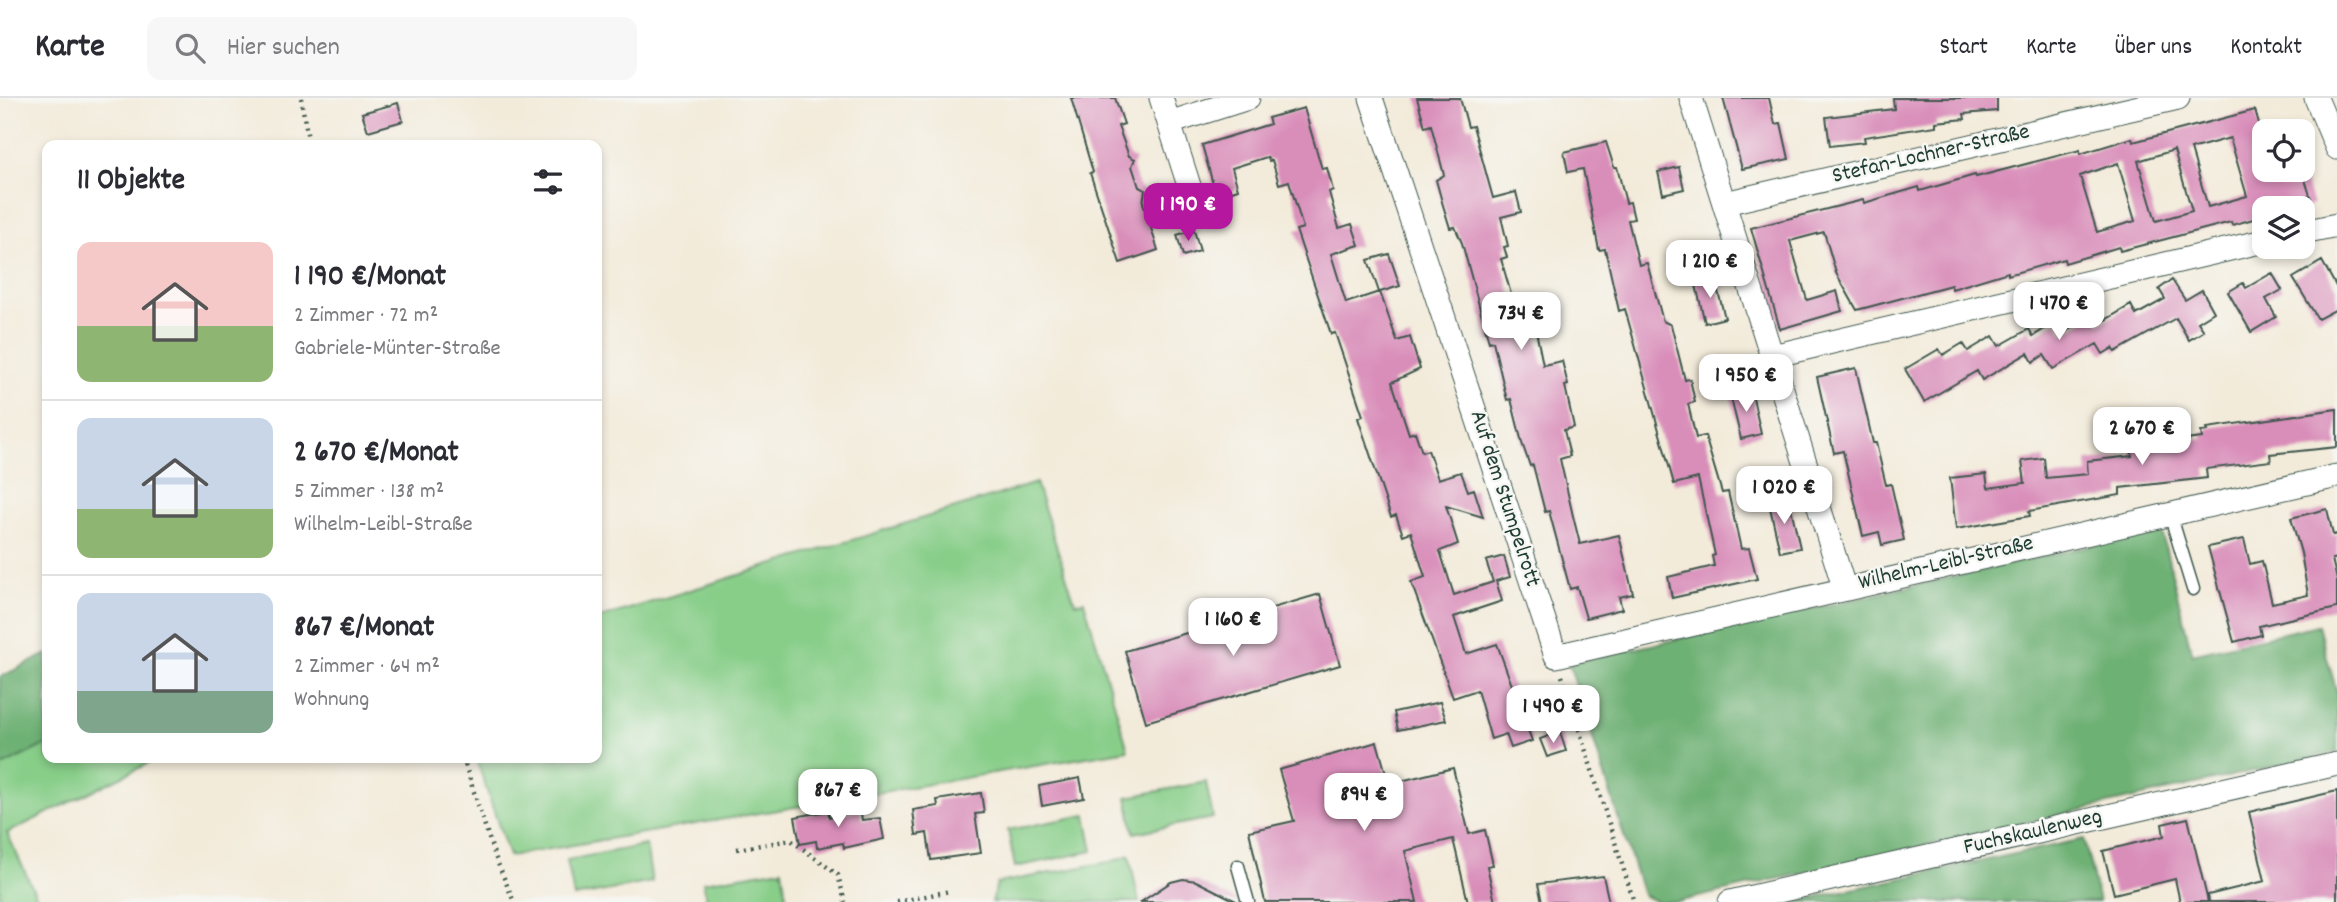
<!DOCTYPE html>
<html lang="de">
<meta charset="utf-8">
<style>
:root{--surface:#fff;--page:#f7f7f7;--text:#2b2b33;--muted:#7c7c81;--line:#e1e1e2;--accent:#b5179e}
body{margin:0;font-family:Dekko,sans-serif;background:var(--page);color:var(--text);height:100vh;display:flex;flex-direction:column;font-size:26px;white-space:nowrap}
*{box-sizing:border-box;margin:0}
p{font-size:23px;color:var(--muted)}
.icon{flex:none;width:38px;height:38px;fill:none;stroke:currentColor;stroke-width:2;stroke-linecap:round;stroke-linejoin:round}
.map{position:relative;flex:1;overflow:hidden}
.drawer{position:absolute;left:42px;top:42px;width:560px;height:623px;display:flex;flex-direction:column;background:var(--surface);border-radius:14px;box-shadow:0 4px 10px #0003}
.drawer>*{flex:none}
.tools{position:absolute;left:2252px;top:21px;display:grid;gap:14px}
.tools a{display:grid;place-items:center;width:63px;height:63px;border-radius:14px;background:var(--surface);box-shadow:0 4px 10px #0003;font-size:35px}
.price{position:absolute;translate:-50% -60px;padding:0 16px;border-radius:14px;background:#fff;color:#222;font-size:23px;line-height:46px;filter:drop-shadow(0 2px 4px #0008)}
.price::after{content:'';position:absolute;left:50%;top:42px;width:21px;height:16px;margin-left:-10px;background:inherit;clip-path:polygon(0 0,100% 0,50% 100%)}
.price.current{background:var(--accent);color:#fff}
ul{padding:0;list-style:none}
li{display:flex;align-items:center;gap:21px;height:175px;padding:0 35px}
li+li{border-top:2px solid var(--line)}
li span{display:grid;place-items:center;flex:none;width:196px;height:140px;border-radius:14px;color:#555}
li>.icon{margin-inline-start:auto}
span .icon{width:84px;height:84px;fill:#fffc;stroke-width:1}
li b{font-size:30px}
h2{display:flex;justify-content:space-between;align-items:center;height:84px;padding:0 35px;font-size:30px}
header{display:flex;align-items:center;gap:42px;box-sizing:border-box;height:98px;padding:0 35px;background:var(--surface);border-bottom:2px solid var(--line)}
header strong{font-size:33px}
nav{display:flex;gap:38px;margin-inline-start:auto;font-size:24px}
.search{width:490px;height:63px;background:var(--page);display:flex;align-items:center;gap:18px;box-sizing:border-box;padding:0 24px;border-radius:14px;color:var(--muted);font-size:26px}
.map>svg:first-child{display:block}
.green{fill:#88ce89;stroke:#54865e;stroke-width:2}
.forest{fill:#6eb175;stroke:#467754;stroke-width:2}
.building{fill:#d98eba;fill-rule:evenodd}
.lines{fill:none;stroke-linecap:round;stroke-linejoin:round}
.lane-casing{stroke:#3f574d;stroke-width:15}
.street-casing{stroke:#3f574d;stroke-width:25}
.path{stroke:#3f574d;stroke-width:4.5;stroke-dasharray:2 5;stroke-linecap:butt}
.lane{stroke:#fff;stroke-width:12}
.street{stroke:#fff;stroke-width:23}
.labels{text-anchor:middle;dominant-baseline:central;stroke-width:5;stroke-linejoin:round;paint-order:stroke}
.street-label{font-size:23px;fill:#1f3d34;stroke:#f6f6f2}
</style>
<header>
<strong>Karte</strong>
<div class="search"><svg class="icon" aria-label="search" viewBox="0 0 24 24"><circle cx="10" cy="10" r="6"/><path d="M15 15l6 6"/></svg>Hier suchen</div>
<nav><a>Start</a><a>Karte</a><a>Über uns</a><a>Kontakt</a></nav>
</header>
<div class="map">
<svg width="2337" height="804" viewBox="0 0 2337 804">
<rect width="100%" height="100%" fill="#f6f6f2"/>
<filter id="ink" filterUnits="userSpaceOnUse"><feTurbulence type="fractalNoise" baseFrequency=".0143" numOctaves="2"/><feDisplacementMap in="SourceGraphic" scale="14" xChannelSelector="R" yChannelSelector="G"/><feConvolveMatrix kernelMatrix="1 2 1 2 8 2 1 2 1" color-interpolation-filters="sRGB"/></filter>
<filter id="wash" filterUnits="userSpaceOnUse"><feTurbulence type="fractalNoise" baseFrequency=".00686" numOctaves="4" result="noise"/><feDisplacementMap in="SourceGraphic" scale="28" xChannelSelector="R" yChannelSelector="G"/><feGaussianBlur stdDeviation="1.57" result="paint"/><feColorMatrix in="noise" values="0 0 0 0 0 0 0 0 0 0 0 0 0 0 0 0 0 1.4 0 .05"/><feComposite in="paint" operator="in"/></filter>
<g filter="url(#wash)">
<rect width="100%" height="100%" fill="#f3ebda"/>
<path class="green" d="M 1036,385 L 1075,505 L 1084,503 L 1128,652 L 509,758 L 476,660 L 597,660 L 597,521 Z
M 47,646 L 47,660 L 159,660 L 7,735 L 39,804 L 0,804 L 0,669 Z
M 1206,684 L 1213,720 L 1134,735 L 1127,699 Z
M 1086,717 L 1093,753 L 1015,769 L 1008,732 Z
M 646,747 L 652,784 L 574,799 L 567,762 Z
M 1129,757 L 1139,804 L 992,804 L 997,785 L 1114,763 Z
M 782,771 L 787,804 L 707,804 L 703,784 Z"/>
<path class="forest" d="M 2161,432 L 2192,556 L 2318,527 L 2337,595 L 2337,654 L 1676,804 L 1657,804 L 1643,797 L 1568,563 L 1589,561 Z
M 47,556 L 47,646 L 0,669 L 0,579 Z
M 2084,741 L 2099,804 L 1792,804 Z"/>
<g id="blocks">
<path class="building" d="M 1071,0 L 1115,0 L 1124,26 L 1118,28 L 1129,58 L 1135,61 L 1132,68 L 1139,89 L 1145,92 L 1143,105 L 1158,152 L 1120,165 L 1090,75 L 1093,74 Z
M 1417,0 L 1460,0 L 1468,29 L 1473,28 L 1493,100 L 1516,94 L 1521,114 L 1501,119 L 1508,148 L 1504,149 L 1507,159 L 1501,161 L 1517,217 L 1551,210 L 1555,229 L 1536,233 L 1543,267 L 1562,263 L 1568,287 L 1565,288 L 1574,329 L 1564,332 L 1570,358 L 1560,361 L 1573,418 L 1580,446 L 1619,437 L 1633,496 L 1619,499 L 1622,511 L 1586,520 L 1577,489 L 1570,491 L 1549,413 L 1545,414 L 1533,367 L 1530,368 L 1522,345 L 1511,301 L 1507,302 L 1493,243 L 1489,244 L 1462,145 L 1455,129 L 1450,130 L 1442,104 L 1436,82 L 1444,77 L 1431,27 L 1425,29 Z
M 1723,0 L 1769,0 L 1775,26 L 1781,25 L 1789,61 L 1742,71 Z
M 1893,0 L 1997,0 L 1997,13 L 1964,16 L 1965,21 L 1936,24 L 1936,28 L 1864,39 L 1865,44 L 1830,48 L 1826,19 L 1894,11 Z
M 398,5 L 403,23 L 368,33 L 362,15 Z
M 1304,10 L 1322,71 L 1327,70 L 1333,92 L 1329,94 L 1339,130 L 1352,126 L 1359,147 L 1331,156 L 1346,205 L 1379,194 L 1368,162 L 1389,156 L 1400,188 L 1380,194 L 1397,243 L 1410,239 L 1420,271 L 1392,284 L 1409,336 L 1415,334 L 1422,354 L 1428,352 L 1438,381 L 1461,374 L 1468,393 L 1474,391 L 1483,419 L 1446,408 L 1458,446 L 1440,453 L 1454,497 L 1493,484 L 1486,463 L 1504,458 L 1510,479 L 1496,483 L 1502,503 L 1454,519 L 1466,556 L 1497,546 L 1532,643 L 1511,650 L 1506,636 L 1491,641 L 1477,592 L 1453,600 L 1411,484 L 1425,479 L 1411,434 L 1403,437 L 1396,417 L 1391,419 L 1358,320 L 1363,318 L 1335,235 L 1331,236 L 1296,132 L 1303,130 L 1289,83 L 1279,86 L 1272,62 L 1269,63 L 1267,59 L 1232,70 L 1238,91 L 1220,97 L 1217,85 L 1213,86 L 1202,47 L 1270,26 L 1268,20 Z
M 2255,12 L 2264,42 L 2264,72 L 2302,72 L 2313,107 L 2302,110 L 2264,110 L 2264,118 L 2232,127 L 2231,124 L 2120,153 L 2119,149 L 2065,165 L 2064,161 L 2008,177 L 2008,174 L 1952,191 L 1951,187 L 1857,212 L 1836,175 L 1824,134 L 1790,143 L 1807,202 L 1837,193 L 1842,213 L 1780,231 L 1751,130 L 1863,102 L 1864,105 L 1919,89 L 1920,93 L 1975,77 L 1976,79 L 2080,52 L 2080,56 L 2132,40 L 2133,44 ZM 2230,40 L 2247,98 L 2208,109 L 2191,51 ZM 2174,52 L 2192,113 L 2156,123 L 2138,63 ZM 2118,65 L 2135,123 L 2097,134 L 2080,78 Z
M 1606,44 L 1614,69 L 1617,69 L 1626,105 L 1630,104 L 1634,121 L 1628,122 L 1639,167 L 1647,165 L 1663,223 L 1671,227 L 1685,282 L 1690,281 L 1695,304 L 1688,306 L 1696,340 L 1705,338 L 1722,395 L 1728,394 L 1741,451 L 1749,450 L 1757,481 L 1672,500 L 1668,479 L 1714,468 L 1712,458 L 1715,457 L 1698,380 L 1674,386 L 1625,211 L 1619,213 L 1605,151 L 1599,152 L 1583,71 L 1568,74 L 1564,54 Z
M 1679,69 L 1684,91 L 1663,96 L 1658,74 Z
M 1194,132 L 1200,153 L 1183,158 L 1177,137 Z
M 2322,163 L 2337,190 L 2337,211 L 2318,221 L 2293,180 Z
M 2272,175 L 2282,192 L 2266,201 L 2276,219 L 2251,234 L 2228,194 L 2243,185 L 2246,190 Z
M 1714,178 L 1725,220 L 1705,225 L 1695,183 Z
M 2172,182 L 2185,202 L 2202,192 L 2214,214 L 2198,224 L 2204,233 L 2189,242 L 2176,220 L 2115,254 L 2113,250 L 2103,256 L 2097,246 L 2053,271 L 2044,257 L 2033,264 L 2028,255 L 1982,282 L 1977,273 L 1924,304 L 1905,271 L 1939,251 L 1943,257 L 1963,245 L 1968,253 L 1993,238 L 1999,248 L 2029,231 L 2033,238 L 2056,224 L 2063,235 L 2095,216 L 2100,225 L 2131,207 L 2136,217 L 2165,201 L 2159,191 Z
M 1856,270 L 1873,345 L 1876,345 L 1886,387 L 1891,386 L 1904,442 L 1882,447 L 1879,434 L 1863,438 L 1843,353 L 1834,355 L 1817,279 Z
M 1751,291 L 1761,336 L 1741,341 L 1730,296 Z
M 2337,311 L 2337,349 L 2270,356 L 2271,363 L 2206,371 L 2207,380 L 2120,390 L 2120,397 L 2029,413 L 2030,418 L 1956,431 L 1950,380 L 1986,376 L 1988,390 L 2025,385 L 2022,363 L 2044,360 L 2046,380 L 2088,376 L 2087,363 L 2132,358 L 2131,348 L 2202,340 L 2201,334 L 2208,333 L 2207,330 Z
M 1789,401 L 1800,450 L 1780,454 L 1769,405 Z
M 2327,411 L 2333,437 L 2337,436 L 2337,460 L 2332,461 L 2337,482 L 2337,510 L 2259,528 L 2261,537 L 2234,544 L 2208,449 L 2244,441 L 2250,466 L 2262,463 L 2272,505 L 2308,497 L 2301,455 L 2291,420 Z
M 1320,496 L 1340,567 L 1146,624 L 1125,553 Z
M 1440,604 L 1446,622 L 1398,632 L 1394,614 Z
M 1560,634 L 1566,653 L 1547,659 L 1540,641 Z
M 1377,644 L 1389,686 L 1453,670 L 1469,736 L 1485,732 L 1493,767 L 1487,768 L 1495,804 L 1468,804 L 1453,741 L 1405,753 L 1417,804 L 1265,804 L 1249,733 L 1294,723 L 1279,672 Z
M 1080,680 L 1084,700 L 1042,708 L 1039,688 Z
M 2337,693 L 2337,804 L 2209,804 L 2208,797 L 2265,783 L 2249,714 Z
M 981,695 L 984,715 L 975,716 L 981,755 L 931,762 L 927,735 L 916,737 L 913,712 L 938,708 L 937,702 Z
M 860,712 L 862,722 L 880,720 L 884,741 L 844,750 L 843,745 L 817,750 L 816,743 L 800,746 L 795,719 L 828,713 L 829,719 Z
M 2188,720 L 2208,804 L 2180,804 L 2175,781 L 2114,796 L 2103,753 L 2164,738 L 2162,726 Z
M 1603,778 L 1609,804 L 1542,804 L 1538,786 Z
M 1183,781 L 1196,783 L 1238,804 L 1141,804 L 1171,784 Z"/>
</g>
</g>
<g filter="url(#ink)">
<use href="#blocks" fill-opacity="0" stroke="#3f574d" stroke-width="2"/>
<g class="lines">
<g class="lane-casing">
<path id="lane" d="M 2170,416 L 2193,491
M 1238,768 L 1248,804"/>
</g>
<g class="street-casing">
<path id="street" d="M 1161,0 L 1193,100
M 1371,0 L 1556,558 L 2337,378
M 1691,0 L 1844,489
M 2316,0 L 2337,50
M 1169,25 L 1248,0
M 1725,105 L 2178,0
M 2303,134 L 2337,127
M 1772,258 L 2264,143
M 1730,804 L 2337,666"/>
</g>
<path class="path" d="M 301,0 L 309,47
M 1562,578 L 1634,804
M 463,660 L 494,756 L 514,804
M 737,751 L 791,742 L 838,777 L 845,804
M 897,804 L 950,793"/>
<use href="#lane" class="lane"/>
<use href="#street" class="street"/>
</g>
</g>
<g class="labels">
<g class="street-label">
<text transform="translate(1931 57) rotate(-13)">Stefan-Lochner-Straße</text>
<text transform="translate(1504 401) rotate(72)">Auf dem Stumpelrott</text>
<text transform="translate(1946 466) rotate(-13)">Wilhelm-Leibl-Straße</text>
<text transform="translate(2033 735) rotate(-13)">Fuchskaulenweg</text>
</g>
</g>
</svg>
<div class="tools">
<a><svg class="icon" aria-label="locate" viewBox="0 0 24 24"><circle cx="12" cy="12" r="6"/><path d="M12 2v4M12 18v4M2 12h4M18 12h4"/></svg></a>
<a><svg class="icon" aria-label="layers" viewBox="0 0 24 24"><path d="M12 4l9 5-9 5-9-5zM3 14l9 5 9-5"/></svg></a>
</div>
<b class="price current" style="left:1188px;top:145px">1 190 €</b>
<b class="price" style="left:1710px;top:202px">1 210 €</b>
<b class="price" style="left:2059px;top:244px">1 470 €</b>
<b class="price" style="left:1521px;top:254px">734 €</b>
<b class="price" style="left:1746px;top:316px">1 950 €</b>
<b class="price" style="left:2142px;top:369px">2 670 €</b>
<b class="price" style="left:1784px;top:428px">1 020 €</b>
<b class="price" style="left:1233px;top:560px">1 160 €</b>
<b class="price" style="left:1553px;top:647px">1 490 €</b>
<b class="price" style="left:838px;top:731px">867 €</b>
<b class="price" style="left:1364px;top:735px">894 €</b>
<section class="drawer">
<h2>11 Objekte<svg class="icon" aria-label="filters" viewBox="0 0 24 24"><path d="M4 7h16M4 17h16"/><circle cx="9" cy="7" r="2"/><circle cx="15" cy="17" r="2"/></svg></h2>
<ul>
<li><span style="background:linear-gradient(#f6c9c9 60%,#8fb573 0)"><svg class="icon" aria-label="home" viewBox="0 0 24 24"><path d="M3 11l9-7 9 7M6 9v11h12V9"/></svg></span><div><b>1 190 €/Monat</b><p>2 Zimmer · 72 m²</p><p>Gabriele-Münter-Straße</p></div></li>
<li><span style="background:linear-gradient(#c9d6e8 65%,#8fb573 0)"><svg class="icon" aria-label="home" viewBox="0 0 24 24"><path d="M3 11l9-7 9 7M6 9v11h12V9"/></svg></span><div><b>2 670 €/Monat</b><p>5 Zimmer · 138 m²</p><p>Wilhelm-Leibl-Straße</p></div></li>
<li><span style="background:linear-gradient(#c9d6e8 70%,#7fa58c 0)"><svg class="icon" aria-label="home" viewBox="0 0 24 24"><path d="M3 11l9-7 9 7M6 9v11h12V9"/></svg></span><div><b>867 €/Monat</b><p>2 Zimmer · 64 m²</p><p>Wohnung</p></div></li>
</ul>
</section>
</div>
